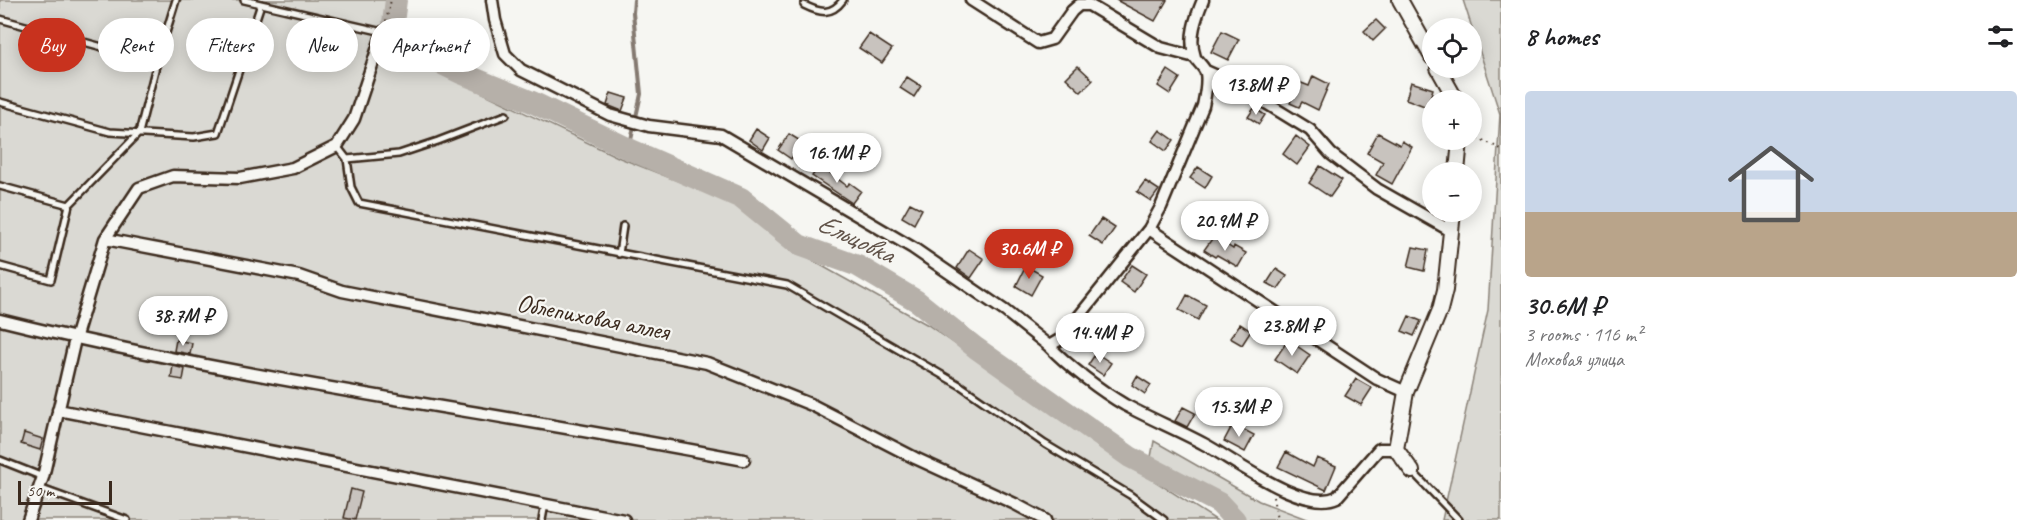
<!DOCTYPE html>
<meta charset="utf-8">
<style>
:root{--surface:#fff;--page:#f2f2f2;--text:#202124;--muted:#757577;--accent:#c8321e}
body{margin:0;font-family:Caveat,sans-serif;background:var(--page);color:var(--text);height:100vh;display:flex;flex-direction:column;font-size:22px;white-space:nowrap}
*{box-sizing:border-box;margin:0}
p{font-size:20px;color:var(--muted)}
.icon{flex:none;width:33px;height:33px;fill:none;stroke:currentColor;stroke-width:2;stroke-linecap:round;stroke-linejoin:round}
.map{position:relative;flex:1;overflow:hidden}
.panel{display:flex;flex-direction:column;background:var(--surface);width:540px}
.panel>*{flex:none}
.guide{position:absolute;left:18px;top:18px;width:570px;height:54px;display:flex;gap:12px}
.fabs{position:absolute;left:1422px;top:18px;display:grid;gap:12px}
.fabs a{display:grid;place-items:center;width:60px;height:60px;border-radius:50%;background:var(--surface);box-shadow:0 3px 15px #0003;font-size:30px}
.scale{position:absolute;left:18px;bottom:15px;width:94px;box-sizing:border-box;padding-left:6px;border:3px solid #3b2a1e;border-top:0;font-size:16px;line-height:21px;white-space:nowrap;color:#3b2a1e;-webkit-text-stroke:4px #f6f6f2;paint-order:stroke}
.price{position:absolute;translate:-50% -51px;padding:0 14px;border-radius:21px;background:#fff;color:#222;font-size:20px;line-height:39px;filter:drop-shadow(0 2px 3px #0008)}
.price::after{content:'';position:absolute;left:50%;top:36px;width:18px;height:14px;margin-left:-9px;background:inherit;clip-path:polygon(0 0,100% 0,50% 100%)}
.price.current{background:var(--accent);color:#fff}
ul{padding:0;list-style:none}
li{display:grid;align-content:center;gap:12px;height:318px;padding:0 24px}
li span{display:grid;place-items:center;height:186px;border-radius:6px;color:#555}
li>.icon{margin-inline-start:auto}
span .icon{width:108px;height:108px;fill:#fffc;stroke-width:1}
li b{font-size:26px}
h2{display:flex;justify-content:space-between;align-items:center;height:72px;padding:0 24px;font-size:26px}
.tag{padding:0 21px;border-radius:27px;background:var(--surface);box-shadow:0 3px 15px #0003;font-size:21px;line-height:54px}
.tag.current{background:var(--accent);color:#fff}
main{display:flex;flex:1;min-height:0}
.map>svg:first-child{display:block}
.green{fill:#dad9d3;stroke:#8a8278;stroke-width:1.5}
.lines{fill:none;stroke-linecap:round;stroke-linejoin:round}
.stream{stroke:#857a71;stroke-width:4}
.river{stroke:#b6b0a9;stroke-width:22}
.building{fill:#c8c3be;stroke:#3b2a1e;stroke-width:1.5}
.service-casing{stroke:#3b2a1e;stroke-width:10}
.minor-casing{stroke:#3b2a1e;stroke-width:15}
.tertiary-casing{stroke:#3b2a1e;stroke-width:18}
.path{stroke:#3b2a1e;stroke-width:2;stroke-dasharray:1.5 4.5;stroke-linecap:butt}
.service{stroke:#f6f6f2;stroke-width:5}
.minor{stroke:#f6f6f2;stroke-width:10}
.tertiary{stroke:#f6f6f2;stroke-width:14}
.labels{text-anchor:middle;dominant-baseline:central;stroke-width:4.5;stroke-linejoin:round;paint-order:stroke}
.street-label{font-size:26px;fill:#3b2a1e;stroke:#f6f6f2}
.water-label{font-size:27px;font-style:italic;fill:#605248;stroke:#f6f6f2}
</style>
<main>
<div class="map">
<svg width="1501" height="520" viewBox="0 0 1501 520">
<rect width="100%" height="100%" fill="#f6f6f2"/>
<filter id="ink" filterUnits="userSpaceOnUse"><feTurbulence type="fractalNoise" baseFrequency=".0167" numOctaves="2"/><feDisplacementMap in="SourceGraphic" scale="12" xChannelSelector="R" yChannelSelector="G"/><feConvolveMatrix kernelMatrix="1 2 1 2 8 2 1 2 1" color-interpolation-filters="sRGB"/></filter>
<g filter="url(#ink)">
<path class="green" d="M 0,0 L 389,0 L 385,23 L 401,54 L 620,158 L 731,202 L 788,247 L 928,325 L 1104,449 L 1216,520 L 0,520 Z
M 1463,0 L 1501,0 L 1501,520 L 1442,520 L 1488,310 L 1500,114 Z
M 1154,441 L 1259,501 L 1309,520 L 1226,520 L 1216,504 L 1151,457 Z"/>
<g class="lines">
<path class="stream" d="M 629,149 L 641,94 L 633,13 L 634,0"/>
<path class="river" d="M 396,0 L 393,23 L 405,46 L 461,73 L 532,102 L 629,149 L 741,198 L 799,245 L 858,266 L 917,301 L 976,348 L 1130,457 L 1219,503 L 1235,520"/>
</g>
<path class="building" d="M 1116,0 L 1167,0 L 1155,21 Z
M 1376,20 L 1385,29 L 1373,41 L 1364,31 Z
M 1222,31 L 1239,39 L 1228,60 L 1211,52 Z
M 869,34 L 892,49 L 882,63 L 859,48 Z
M 1078,66 L 1093,80 L 1081,92 L 1066,78 Z
M 1266,68 L 1281,76 L 1275,88 L 1260,80 Z
M 1168,70 L 1180,78 L 1170,94 L 1158,86 Z
M 1313,76 L 1329,84 L 1318,110 L 1302,102 L 1299,107 L 1290,103 L 1299,82 L 1309,86 Z
M 907,77 L 921,86 L 914,97 L 900,88 Z
M 1411,82 L 1433,89 L 1427,107 L 1406,99 Z
M 611,93 L 627,98 L 622,111 L 607,105 Z
M 1254,108 L 1265,115 L 1259,124 L 1248,117 Z
M 756,129 L 770,138 L 763,150 L 749,140 Z
M 1160,130 L 1174,140 L 1166,151 L 1152,141 Z
M 1378,133 L 1400,145 L 1402,141 L 1412,147 L 1392,184 L 1376,175 L 1383,162 L 1367,153 Z
M 789,134 L 802,142 L 791,159 L 778,150 Z
M 1296,136 L 1310,147 L 1297,165 L 1283,154 Z
M 820,165 L 847,186 L 850,183 L 861,191 L 852,203 L 812,176 Z
M 1320,166 L 1342,180 L 1330,197 L 1309,183 Z
M 1198,167 L 1212,176 L 1205,188 L 1190,178 Z
M 1145,181 L 1159,190 L 1151,201 L 1137,192 Z
M 910,203 L 922,209 L 914,224 L 902,217 Z
M 1101,219 L 1115,228 L 1103,245 L 1089,236 Z
M 1214,236 L 1233,249 L 1234,246 L 1246,253 L 1238,267 L 1217,255 L 1215,257 L 1204,250 Z
M 1413,247 L 1428,250 L 1424,271 L 1408,267 Z
M 969,249 L 984,259 L 971,278 L 957,268 Z
M 1132,265 L 1146,274 L 1134,292 L 1120,282 Z
M 1026,266 L 1042,275 L 1031,295 L 1016,286 Z
M 1276,269 L 1287,276 L 1278,289 L 1267,283 Z
M 1187,295 L 1206,305 L 1198,320 L 1179,310 Z
M 1409,316 L 1421,321 L 1414,336 L 1402,331 Z
M 1240,324 L 1251,331 L 1242,345 L 1230,338 Z
M 176,340 L 192,343 L 190,354 L 174,351 Z
M 1288,340 L 1310,355 L 1297,374 L 1275,359 Z
M 1096,353 L 1111,363 L 1103,375 L 1088,365 Z
M 173,366 L 185,369 L 183,380 L 171,378 Z
M 1137,376 L 1151,385 L 1145,394 L 1132,385 Z
M 1356,379 L 1372,388 L 1361,405 L 1345,396 Z
M 1183,407 L 1195,413 L 1187,427 L 1175,421 Z
M 1233,424 L 1254,435 L 1245,452 L 1224,441 Z
M 24,433 L 43,439 L 40,450 L 21,444 Z
M 1286,452 L 1313,467 L 1317,458 L 1336,466 L 1326,490 L 1278,467 Z
M 351,489 L 362,492 L 355,520 L 344,518 Z"/>
<g class="lines">
<g class="service-casing">
<path id="service" d="M 244,0 L 383,32
M 804,5 C 820,13 831,16 843,0
M 0,19 L 157,62 L 139,133 L 69,205 L 51,280 L 0,266
M 157,62 L 176,0
M 0,102 L 110,132 L 194,137 L 218,133 L 261,4
M 337,146 L 347,159 L 351,187 L 359,203 L 787,285 L 961,386 L 1045,444 L 1130,495 L 1164,520
M 347,159 L 399,154 L 438,141 L 506,115
M 0,186 L 69,205
M 619,254 L 623,226
M 0,460 L 43,477
M 1412,471 L 1459,520
M 39,488 L 127,520
M 542,520 L 545,504"/>
</g>
<g class="minor-casing">
<path id="minor" d="M 492,0 L 495,20 L 505,54 L 521,70 L 610,115 L 649,126 L 721,135 L 913,248 L 1005,311 L 1049,346 C 1068,366 1101,391 1125,405 C 1151,419 1178,430 1204,444 C 1233,459 1303,513 1337,497 L 1379,449 L 1396,449
M 971,0 L 1038,43 L 1052,39 L 1072,11 L 1079,5 L 1089,5 L 1161,48 L 1195,57
M 1206,71 L 1235,84 L 1310,130 L 1331,154 L 1377,189 L 1451,231
M 1149,229 L 1377,379 L 1406,392
M 105,239 L 299,276 L 342,291 L 707,363 L 812,405 L 915,458 L 1015,504 L 1045,520
M 0,320 C 245,381 496,412 744,460
M 1049,346 L 1061,339 L 1149,229 L 1161,207 L 1203,106 C 1205,96 1208,83 1206,73 C 1204,66 1197,62 1195,57 C 1188,38 1196,17 1203,0
M 58,410 L 624,520
M 28,520 L 43,477 L 75,339 L 105,239 L 139,188 L 173,176 L 240,178 L 293,168 L 337,146 L 354,119 L 383,32"/>
</g>
<g class="tertiary-casing">
<path id="tertiary" d="M 1400,0 L 1432,57
M 1438,68 L 1456,100
M 1457,172 L 1460,140
M 1412,471 L 1396,449 L 1406,392 L 1440,310 L 1445,290 L 1453,212"/>
</g>
<path class="path" d="M 386,21 L 391,0
M 1472,135 L 1501,149
M 1273,497 L 1277,520"/>
<use href="#service" class="service"/>
<use href="#minor" class="minor"/>
<use href="#tertiary" class="tertiary"/>
</g>
</g>
<g class="labels">
<g class="street-label">
<text transform="translate(593 317) rotate(11)">Облепиховая аллея</text>
</g>
<g class="water-label">
<text transform="translate(856 238) rotate(25)">Ельцовка</text>
</g>
</g>
</svg>
<div class="fabs">
<a><svg class="icon" aria-label="locate" viewBox="0 0 24 24"><circle cx="12" cy="12" r="6"/><path d="M12 2v4M12 18v4M2 12h4M18 12h4"/></svg></a>
<a>+</a>
<a>−</a>
</div>
<div class="scale">50 m</div>
<b class="price" style="left:1256px;top:116px">13.8M ₽</b>
<b class="price" style="left:837px;top:184px">16.1M ₽</b>
<b class="price" style="left:1225px;top:252px">20.9M ₽</b>
<b class="price current" style="left:1029px;top:280px">30.6M ₽</b>
<b class="price" style="left:183px;top:347px">38.7M ₽</b>
<b class="price" style="left:1292px;top:357px">23.8M ₽</b>
<b class="price" style="left:1100px;top:364px">14.4M ₽</b>
<b class="price" style="left:1239px;top:438px">15.3M ₽</b>
<div class="guide">
<a class="tag current">Buy</a>
<a class="tag">Rent</a>
<a class="tag">Filters</a>
<a class="tag">New</a>
<a class="tag">Apartment</a>
</div>
</div>
<section class="panel">
<h2>8 homes<svg class="icon" aria-label="filters" viewBox="0 0 24 24"><path d="M4 7h16M4 17h16"/><circle cx="9" cy="7" r="2"/><circle cx="15" cy="17" r="2"/></svg></h2>
<ul>
<li><span style="background:linear-gradient(#c9d6e8 65%,#b9a48a 0)"><svg class="icon" aria-label="home" viewBox="0 0 24 24"><path d="M3 11l9-7 9 7M6 9v11h12V9"/></svg></span><div><b>30.6M ₽</b><p>3 rooms · 116 m²</p><p>Моховая улица</p></div></li>
</ul>
</section>
</main>
